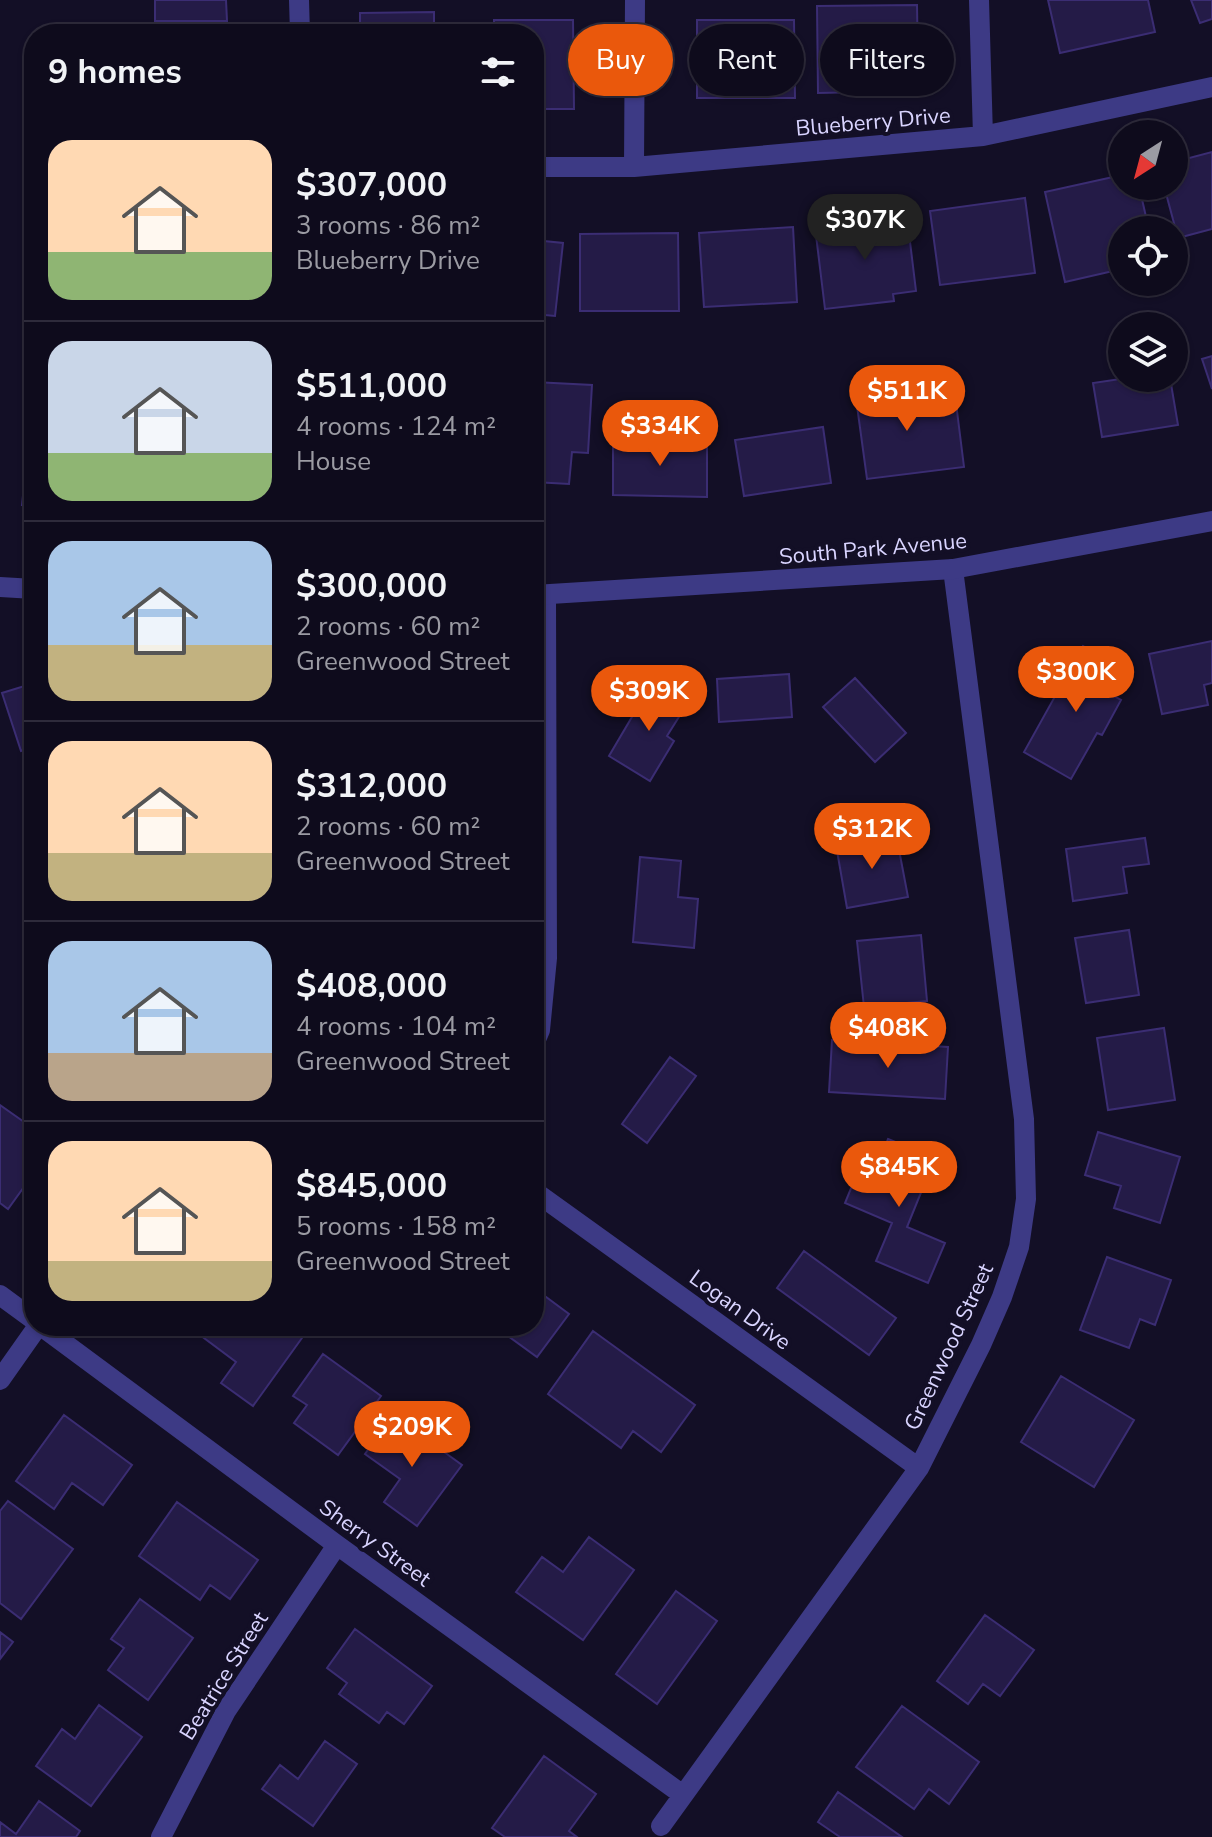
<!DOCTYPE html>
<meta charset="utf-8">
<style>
:root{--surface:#0e0b1c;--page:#171425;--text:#f1f3f6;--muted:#9b9ba3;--line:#2e2b3b;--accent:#ea580c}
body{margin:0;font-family:"Nunito Sans",sans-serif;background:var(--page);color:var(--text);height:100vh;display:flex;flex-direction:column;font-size:30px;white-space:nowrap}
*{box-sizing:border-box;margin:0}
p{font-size:26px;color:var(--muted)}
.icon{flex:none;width:44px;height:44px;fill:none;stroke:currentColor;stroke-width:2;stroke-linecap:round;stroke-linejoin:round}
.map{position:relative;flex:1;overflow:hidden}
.drawer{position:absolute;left:24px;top:24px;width:520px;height:1312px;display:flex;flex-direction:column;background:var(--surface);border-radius:32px;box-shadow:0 2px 6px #0004,0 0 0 2px var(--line)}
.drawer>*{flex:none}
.hud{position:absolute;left:568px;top:24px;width:524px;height:72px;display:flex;gap:16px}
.needle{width:52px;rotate:216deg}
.tools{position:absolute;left:1108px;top:120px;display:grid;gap:16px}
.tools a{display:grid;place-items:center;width:80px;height:80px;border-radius:50%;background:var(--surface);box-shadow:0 2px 6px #0004,0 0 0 2px var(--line);font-size:40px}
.price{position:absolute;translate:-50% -68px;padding:0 18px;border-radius:28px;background:var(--accent);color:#fff;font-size:26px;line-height:52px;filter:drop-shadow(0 2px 4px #0008)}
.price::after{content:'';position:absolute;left:50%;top:48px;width:24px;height:18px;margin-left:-12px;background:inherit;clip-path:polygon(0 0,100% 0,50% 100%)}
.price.selected{background:#222;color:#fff}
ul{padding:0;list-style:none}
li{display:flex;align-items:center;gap:24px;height:200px;padding:0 24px}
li+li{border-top:2px solid var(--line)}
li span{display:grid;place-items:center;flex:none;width:224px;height:160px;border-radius:24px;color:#555}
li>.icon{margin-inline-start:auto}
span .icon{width:96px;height:96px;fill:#fffc;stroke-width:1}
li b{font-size:34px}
h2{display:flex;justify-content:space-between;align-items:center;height:96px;padding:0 24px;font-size:34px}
.pill{padding:0 28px;border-radius:36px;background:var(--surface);box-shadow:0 2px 6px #0004,0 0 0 2px var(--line);font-size:28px;line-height:72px}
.pill.selected{background:var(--accent);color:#fff}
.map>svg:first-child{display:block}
.building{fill:#241b47;stroke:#3b2d73;stroke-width:2}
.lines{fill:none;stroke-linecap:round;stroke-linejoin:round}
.minor{stroke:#3d3a85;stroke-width:20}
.tertiary{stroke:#3d3a85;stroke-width:20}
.labels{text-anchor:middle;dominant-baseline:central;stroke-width:8;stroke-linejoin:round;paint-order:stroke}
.street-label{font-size:22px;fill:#d9d4ff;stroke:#130f26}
</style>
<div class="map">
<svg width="1212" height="1837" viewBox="0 0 1212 1837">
<rect width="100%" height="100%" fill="#130f26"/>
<path class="building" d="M 155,0 L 226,0 L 227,21 L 155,21 Z
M 1048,0 L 1148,0 L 1155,32 L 1060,53 Z
M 1191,0 L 1212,0 L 1212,19 L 1200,23 Z
M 917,5 L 918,67 L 863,67 L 864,92 L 818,93 L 817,6 Z
M 434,12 L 434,34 L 360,34 L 360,13 Z
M 494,20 L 573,20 L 574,109 L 534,109 L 534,34 L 494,34 Z
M 697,20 L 794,20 L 795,98 L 697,98 Z
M 1212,152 L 1212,229 L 1178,238 L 1164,186 L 1174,186 L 1174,162 Z
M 1122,175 L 1122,186 L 1139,186 L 1149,230 L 1122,230 L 1122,269 L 1065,282 L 1045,192 Z
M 1025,198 L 1035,273 L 940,285 L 930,211 Z
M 907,217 L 916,291 L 893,294 L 894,301 L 825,309 L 815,227 Z
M 793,227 L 797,302 L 704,307 L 699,233 Z
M 678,233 L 679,311 L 580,311 L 580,234 Z
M 534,240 L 563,243 L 555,316 L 534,314 Z
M 1212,356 L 1212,389 L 1202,359 Z
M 1127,378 L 1170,378 L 1178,425 L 1102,437 L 1093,383 Z
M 534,382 L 592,385 L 588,453 L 572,452 L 569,484 L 534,482 Z
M 916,383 L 919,407 L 956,403 L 964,467 L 867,479 L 855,391 Z
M 823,427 L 831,483 L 744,496 L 735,440 Z
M 29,437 L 34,437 L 34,506 L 22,505 Z
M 613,439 L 707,440 L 707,497 L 613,495 Z
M 1212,641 L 1212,683 L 1204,685 L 1208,705 L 1162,714 L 1149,654 Z
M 1083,646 L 1119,666 L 1105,691 L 1121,700 L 1102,735 L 1097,733 L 1071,779 L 1024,752 Z
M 789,674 L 792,717 L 719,722 L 717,679 Z
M 855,678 L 906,733 L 875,762 L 823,707 Z
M 34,683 L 34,747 L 21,751 L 2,693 Z
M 652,683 L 687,704 L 667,736 L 674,741 L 650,781 L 609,756 Z
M 896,834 L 908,897 L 847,908 L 836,845 Z
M 1145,838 L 1149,864 L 1123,867 L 1127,893 L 1073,901 L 1066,849 Z
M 640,857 L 681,861 L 678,897 L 698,899 L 694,948 L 633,942 Z
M 1129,930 L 1139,995 L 1086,1003 L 1075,938 Z
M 921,935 L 927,1001 L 864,1007 L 857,941 Z
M 1164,1028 L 1175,1100 L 1108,1110 L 1097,1038 Z
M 832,1040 L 948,1047 L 945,1099 L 829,1092 Z
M 670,1057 L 696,1076 L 647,1143 L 622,1124 Z
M 0,1105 L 34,1129 L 34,1135 L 26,1146 L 34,1151 L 34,1173 L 8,1209 L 0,1203 Z
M 1098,1132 L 1180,1157 L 1160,1223 L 1114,1208 L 1121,1186 L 1085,1175 Z
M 888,1139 L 935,1158 L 907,1227 L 945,1243 L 928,1283 L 876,1261 L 892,1223 L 845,1203 L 858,1171 L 873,1178 Z
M 804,1251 L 896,1318 L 869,1355 L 777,1288 Z
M 1107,1257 L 1171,1280 L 1155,1325 L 1140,1319 L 1129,1348 L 1080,1330 Z
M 534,1288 L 569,1314 L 537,1357 L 494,1326 L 534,1326 Z
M 207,1326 L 301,1326 L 307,1331 L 253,1406 L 221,1383 L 236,1362 L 200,1335 Z
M 593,1331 L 695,1405 L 661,1452 L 633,1431 L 621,1448 L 548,1394 Z
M 323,1354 L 381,1396 L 338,1455 L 294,1423 L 307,1405 L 293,1396 Z
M 1061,1376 L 1134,1420 L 1094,1487 L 1021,1442 Z
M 64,1415 L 132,1465 L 103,1505 L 72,1483 L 54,1509 L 16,1481 Z
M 393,1415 L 462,1465 L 417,1526 L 384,1502 L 400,1479 L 365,1454 Z
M 8,1501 L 73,1549 L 21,1619 L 0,1603 L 0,1511 Z
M 177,1502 L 258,1560 L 230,1599 L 210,1585 L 200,1600 L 139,1556 Z
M 589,1537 L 634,1570 L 583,1640 L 516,1592 L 542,1557 L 563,1572 Z
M 676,1591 L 717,1621 L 657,1704 L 616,1674 Z
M 140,1599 L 193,1638 L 148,1700 L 108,1670 L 124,1648 L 111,1639 Z
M 985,1615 L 1034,1650 L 1000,1696 L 983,1684 L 968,1704 L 937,1681 Z
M 355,1629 L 432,1686 L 404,1724 L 387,1712 L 379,1723 L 339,1694 L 347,1683 L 327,1668 Z
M 0,1632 L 13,1642 L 0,1659 Z
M 99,1705 L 142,1737 L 91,1806 L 36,1766 L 62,1729 L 75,1739 Z
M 902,1706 L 979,1762 L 949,1804 L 929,1789 L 914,1809 L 856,1767 Z
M 325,1741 L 357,1764 L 313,1826 L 262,1789 L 280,1765 L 298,1779 Z
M 544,1756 L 596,1794 L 569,1831 L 577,1837 L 505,1837 L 492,1828 Z
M 838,1792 L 902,1837 L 840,1837 L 818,1822 Z
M 39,1801 L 80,1831 L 76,1837 L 0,1837 L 0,1822 L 16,1834 Z"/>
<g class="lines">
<path class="minor" d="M 299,0 L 300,34
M 979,0 L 983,136
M 534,167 L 634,167 L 983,136 L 1212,87
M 634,167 L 635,0
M 534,1044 L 540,1030 L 547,958 L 546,595
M 534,1191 L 919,1468
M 0,1295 L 34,1320
M 41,1326 L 337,1545 L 683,1795
M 0,1380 L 38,1326
M 661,1826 L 919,1468 L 981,1345 L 1002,1297 L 1019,1247 L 1026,1199 L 1024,1119 L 953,569
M 161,1837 L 226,1711 L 337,1545"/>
<path class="tertiary" d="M 0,587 L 34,589
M 534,595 L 953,569 L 1212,521"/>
</g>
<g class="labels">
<g class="street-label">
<text transform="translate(873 122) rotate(-5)">Blueberry Drive</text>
<text transform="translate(873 549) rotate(-5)">South Park Avenue</text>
<text transform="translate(740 1310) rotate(36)">Logan Drive</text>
<text transform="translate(949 1347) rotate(-65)">Greenwood Street</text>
<text transform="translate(375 1543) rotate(36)">Sherry Street</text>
<text transform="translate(224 1676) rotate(-58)">Beatrice Street</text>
</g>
</g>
</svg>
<div class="tools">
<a><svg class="needle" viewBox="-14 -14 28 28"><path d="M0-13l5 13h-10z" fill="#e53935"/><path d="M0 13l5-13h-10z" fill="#9b9ba3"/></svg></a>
<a><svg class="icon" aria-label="locate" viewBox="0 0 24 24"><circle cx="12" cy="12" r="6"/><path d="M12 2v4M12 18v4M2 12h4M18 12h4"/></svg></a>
<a><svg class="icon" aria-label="layers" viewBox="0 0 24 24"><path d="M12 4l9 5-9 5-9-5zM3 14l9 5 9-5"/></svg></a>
</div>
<b class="price selected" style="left:865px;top:262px">$307K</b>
<b class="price" style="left:907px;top:433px">$511K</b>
<b class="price" style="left:660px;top:468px">$334K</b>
<b class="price" style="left:1076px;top:714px">$300K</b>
<b class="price" style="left:649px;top:733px">$309K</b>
<b class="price" style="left:872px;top:871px">$312K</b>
<b class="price" style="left:888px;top:1070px">$408K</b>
<b class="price" style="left:899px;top:1209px">$845K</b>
<b class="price" style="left:412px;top:1469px">$209K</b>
<div class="hud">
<a class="pill selected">Buy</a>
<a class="pill">Rent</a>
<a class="pill">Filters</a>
</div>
<section class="drawer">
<h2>9 homes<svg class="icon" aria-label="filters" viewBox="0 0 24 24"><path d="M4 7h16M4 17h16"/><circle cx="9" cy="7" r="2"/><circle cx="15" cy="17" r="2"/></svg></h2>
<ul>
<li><span style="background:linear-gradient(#ffd9b3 70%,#8fb573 0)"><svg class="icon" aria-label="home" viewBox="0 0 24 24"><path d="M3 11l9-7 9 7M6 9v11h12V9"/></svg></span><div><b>$307,000</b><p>3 rooms · 86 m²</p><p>Blueberry Drive</p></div></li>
<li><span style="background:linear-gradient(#c9d6e8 70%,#8fb573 0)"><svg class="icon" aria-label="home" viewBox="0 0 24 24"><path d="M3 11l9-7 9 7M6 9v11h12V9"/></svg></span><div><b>$511,000</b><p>4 rooms · 124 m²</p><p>House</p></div></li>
<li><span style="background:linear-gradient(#a9c7e8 65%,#c2b280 0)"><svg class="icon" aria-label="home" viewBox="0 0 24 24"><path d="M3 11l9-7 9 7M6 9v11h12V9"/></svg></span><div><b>$300,000</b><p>2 rooms · 60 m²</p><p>Greenwood Street</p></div></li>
<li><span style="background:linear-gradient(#ffd9b3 70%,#c2b280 0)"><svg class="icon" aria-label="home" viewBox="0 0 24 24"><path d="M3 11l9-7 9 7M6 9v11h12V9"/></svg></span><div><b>$312,000</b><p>2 rooms · 60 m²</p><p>Greenwood Street</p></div></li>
<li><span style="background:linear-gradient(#a9c7e8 70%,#b9a48a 0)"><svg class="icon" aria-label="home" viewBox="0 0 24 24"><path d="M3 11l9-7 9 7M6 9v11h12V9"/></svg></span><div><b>$408,000</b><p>4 rooms · 104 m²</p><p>Greenwood Street</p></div></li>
<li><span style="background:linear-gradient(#ffd9b3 75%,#c2b280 0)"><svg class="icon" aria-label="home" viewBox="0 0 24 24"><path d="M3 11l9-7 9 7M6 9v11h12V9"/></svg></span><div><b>$845,000</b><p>5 rooms · 158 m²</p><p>Greenwood Street</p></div></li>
</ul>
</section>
</div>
